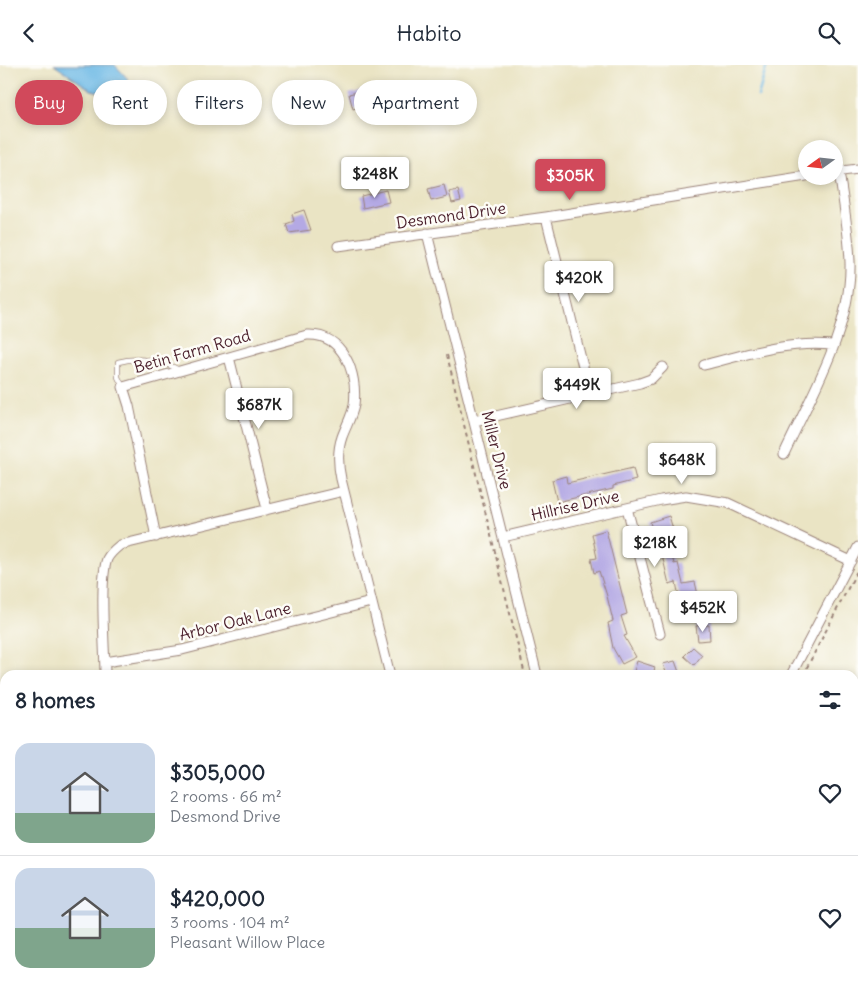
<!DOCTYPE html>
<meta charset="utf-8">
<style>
:root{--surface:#fff;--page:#f2f2f3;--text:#1f2937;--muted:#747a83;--line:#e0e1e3;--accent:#d1495b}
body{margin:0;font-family:Delius,sans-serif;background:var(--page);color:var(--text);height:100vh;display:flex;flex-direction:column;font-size:19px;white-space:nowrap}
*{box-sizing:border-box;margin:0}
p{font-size:16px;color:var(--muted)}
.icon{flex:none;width:28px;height:28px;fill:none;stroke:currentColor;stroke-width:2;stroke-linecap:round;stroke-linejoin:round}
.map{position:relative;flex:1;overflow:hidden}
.sheet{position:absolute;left:0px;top:605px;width:859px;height:321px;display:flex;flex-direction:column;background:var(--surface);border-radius:15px 15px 0 0;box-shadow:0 2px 8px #0003}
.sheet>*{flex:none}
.banner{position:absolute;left:15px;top:15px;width:500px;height:45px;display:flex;gap:10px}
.needle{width:32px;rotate:255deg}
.tools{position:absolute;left:798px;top:75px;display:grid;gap:10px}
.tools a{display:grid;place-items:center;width:45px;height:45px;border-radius:50%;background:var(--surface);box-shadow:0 2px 8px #0003;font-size:25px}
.price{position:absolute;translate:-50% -42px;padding:0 11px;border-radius:5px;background:#fff;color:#222;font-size:16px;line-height:32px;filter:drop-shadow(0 1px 2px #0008)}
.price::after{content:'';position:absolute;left:50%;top:30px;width:15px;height:11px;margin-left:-8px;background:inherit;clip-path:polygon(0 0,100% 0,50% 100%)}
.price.selected{background:var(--accent);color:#fff}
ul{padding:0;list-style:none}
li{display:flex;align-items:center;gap:15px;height:125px;padding:0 15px}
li+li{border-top:1px solid var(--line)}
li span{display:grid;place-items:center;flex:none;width:140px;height:100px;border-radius:15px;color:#555}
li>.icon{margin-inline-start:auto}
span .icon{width:60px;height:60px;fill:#fffc;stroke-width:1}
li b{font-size:21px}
h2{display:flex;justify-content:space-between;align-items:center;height:60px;padding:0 15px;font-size:21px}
.tag{padding:0 18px;border-radius:22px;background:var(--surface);box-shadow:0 2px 8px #0003;font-size:18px;line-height:45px}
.tag.selected{background:var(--accent);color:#fff}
header{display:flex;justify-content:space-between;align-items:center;height:65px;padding:0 15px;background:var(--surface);font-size:22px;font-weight:600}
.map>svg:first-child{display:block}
.water{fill:#6bb8e5;stroke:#5a6c88}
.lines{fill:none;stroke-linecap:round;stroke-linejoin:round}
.stream{stroke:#6bb8e5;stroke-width:2.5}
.building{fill:#b4a9e4}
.service-casing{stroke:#9a8278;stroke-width:6}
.minor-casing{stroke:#9a8278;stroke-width:11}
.path{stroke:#9a8278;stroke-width:2;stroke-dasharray:4 4;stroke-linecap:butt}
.service{stroke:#fff;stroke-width:4.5}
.minor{stroke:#fff;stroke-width:9}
.labels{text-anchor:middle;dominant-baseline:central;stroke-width:5;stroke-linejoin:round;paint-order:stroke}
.street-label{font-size:16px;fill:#4a1f2b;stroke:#fdfcf7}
</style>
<header><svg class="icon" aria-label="back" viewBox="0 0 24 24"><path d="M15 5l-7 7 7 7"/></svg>Habito<svg class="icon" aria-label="search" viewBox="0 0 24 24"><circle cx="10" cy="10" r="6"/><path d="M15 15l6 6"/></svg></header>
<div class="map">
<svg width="858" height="926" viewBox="0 0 858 926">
<rect width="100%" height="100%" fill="#fdfcf7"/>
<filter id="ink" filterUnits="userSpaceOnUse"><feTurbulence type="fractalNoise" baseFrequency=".02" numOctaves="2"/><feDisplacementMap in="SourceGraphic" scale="10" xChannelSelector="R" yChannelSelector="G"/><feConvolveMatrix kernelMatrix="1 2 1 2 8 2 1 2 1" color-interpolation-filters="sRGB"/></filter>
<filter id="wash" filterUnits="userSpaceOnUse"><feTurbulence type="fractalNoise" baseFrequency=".0096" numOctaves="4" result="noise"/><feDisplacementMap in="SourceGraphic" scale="20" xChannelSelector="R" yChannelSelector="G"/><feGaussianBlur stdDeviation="1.12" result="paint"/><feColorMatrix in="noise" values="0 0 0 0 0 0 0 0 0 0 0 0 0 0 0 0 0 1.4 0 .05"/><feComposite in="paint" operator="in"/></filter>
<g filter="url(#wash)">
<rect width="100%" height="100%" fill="#eae4c4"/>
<path class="water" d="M 54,0 L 115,0 L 128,14 L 126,20 L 103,28 L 91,25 Z"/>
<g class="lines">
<path class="stream" d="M 758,31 L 767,0"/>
</g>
<g id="blocks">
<path class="building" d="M 361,26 L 364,41 L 353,44 L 349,29 Z
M 444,120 L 447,132 L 431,136 L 428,124 Z
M 386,125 L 389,137 L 363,143 L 361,131 Z
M 458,125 L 461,136 L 452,138 L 449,127 Z
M 304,145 L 311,165 L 289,168 L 286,159 L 294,156 L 292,149 Z
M 633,403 L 636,415 L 613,421 L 613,424 L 557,437 L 552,415 L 566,411 L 567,418 Z
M 669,451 L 673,464 L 666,466 L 674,499 L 678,498 L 683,519 L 695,517 L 699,534 L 680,538 L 676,517 L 669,519 L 662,490 L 659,490 L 650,457 Z
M 606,465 L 627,549 L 621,551 L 627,570 L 624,571 L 636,592 L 622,599 L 613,583 L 608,558 L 613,556 L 607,531 L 599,506 L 594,508 L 591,494 L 597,493 L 592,469 Z
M 712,534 L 716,552 L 703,555 L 699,537 Z
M 709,560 L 710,575 L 698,576 L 696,561 Z
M 693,582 L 702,590 L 694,600 L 684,591 Z
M 637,596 L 655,602 L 653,610 L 633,610 Z
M 675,596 L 679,607 L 667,610 L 663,599 Z"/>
</g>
</g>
<g filter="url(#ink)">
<use href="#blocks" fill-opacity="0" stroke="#9a8278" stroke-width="1"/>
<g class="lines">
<g class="service-casing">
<path id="service" d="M 123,322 L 118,312 L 118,297 C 138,292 162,295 179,305
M 284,921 L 288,926
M 305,926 L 309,921"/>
</g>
<g class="minor-casing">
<path id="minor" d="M 834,107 L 858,104
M 546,152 L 590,330
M 427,168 L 537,610
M 338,181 L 546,152 L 806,111
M 229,292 L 267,444
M 704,300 C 746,289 788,276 832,280
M 474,356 L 640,318 L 651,314 L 663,302
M 784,389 C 811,330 852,264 850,197 C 849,167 843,136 839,106
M 627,443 L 660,569
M 156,472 L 129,341 L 123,322 L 307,270 C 343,268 358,308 354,340 C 352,351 346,361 342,372 C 337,386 338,400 341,414 L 390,610
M 503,472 L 661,435 L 686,431 L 728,438 L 851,496
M 105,597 L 182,585 L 371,537
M 105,610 C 105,584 99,516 107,494 C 110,488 115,484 120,480 L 344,426
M 791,610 L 858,482
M 0,632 L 5,642
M 854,687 L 858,686
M 0,692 L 5,695
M 0,772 L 5,772
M 0,868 L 5,868
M 182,921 L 185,926
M 366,921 L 369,926
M 568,921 L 575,926
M 802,921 L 807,926
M 208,926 L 211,921
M 507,926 L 516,921
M 677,926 L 681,921"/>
</g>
<path class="path" d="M 447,290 L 525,610
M 803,610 L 858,504"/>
<use href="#service" class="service"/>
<use href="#minor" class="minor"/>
</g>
</g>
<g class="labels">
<g class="street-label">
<text transform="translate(451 150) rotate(-8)">Desmond Drive</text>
<text transform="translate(192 286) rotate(-16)">Betin Farm Road</text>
<text transform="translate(497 385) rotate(76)">Miller Drive</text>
<text transform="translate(575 440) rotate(-13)">Hillrise Drive</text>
<text transform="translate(235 556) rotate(-14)">Arbor Oak Lane</text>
</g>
</g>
</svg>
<div class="tools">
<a><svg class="needle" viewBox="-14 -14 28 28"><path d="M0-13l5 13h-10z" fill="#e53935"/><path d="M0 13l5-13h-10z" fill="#747a83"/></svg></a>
</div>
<b class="price" style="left:375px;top:134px">$248K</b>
<b class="price selected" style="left:570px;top:136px">$305K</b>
<b class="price" style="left:579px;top:238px">$420K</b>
<b class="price" style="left:577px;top:345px">$449K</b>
<b class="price" style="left:259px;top:365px">$687K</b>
<b class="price" style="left:682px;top:420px">$648K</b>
<b class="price" style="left:655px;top:503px">$218K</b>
<b class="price" style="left:703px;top:568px">$452K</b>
<div class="banner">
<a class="tag selected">Buy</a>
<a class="tag">Rent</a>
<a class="tag">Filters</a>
<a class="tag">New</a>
<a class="tag">Apartment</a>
</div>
<section class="sheet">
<h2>8 homes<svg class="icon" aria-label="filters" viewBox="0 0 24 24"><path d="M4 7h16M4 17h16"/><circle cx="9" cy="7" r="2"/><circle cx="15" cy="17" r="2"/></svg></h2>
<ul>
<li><span style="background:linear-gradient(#c9d6e8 70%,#7fa58c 0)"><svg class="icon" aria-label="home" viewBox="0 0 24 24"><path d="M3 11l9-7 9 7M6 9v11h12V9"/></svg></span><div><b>$305,000</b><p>2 rooms · 66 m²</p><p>Desmond Drive</p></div><svg class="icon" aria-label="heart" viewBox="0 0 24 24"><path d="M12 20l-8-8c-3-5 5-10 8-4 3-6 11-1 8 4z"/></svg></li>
<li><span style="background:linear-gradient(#c9d6e8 60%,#7fa58c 0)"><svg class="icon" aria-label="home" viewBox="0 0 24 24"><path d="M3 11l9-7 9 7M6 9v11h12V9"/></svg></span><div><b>$420,000</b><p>3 rooms · 104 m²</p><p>Pleasant Willow Place</p></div><svg class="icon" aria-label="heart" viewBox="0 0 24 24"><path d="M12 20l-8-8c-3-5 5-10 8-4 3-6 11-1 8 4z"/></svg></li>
</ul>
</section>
</div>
